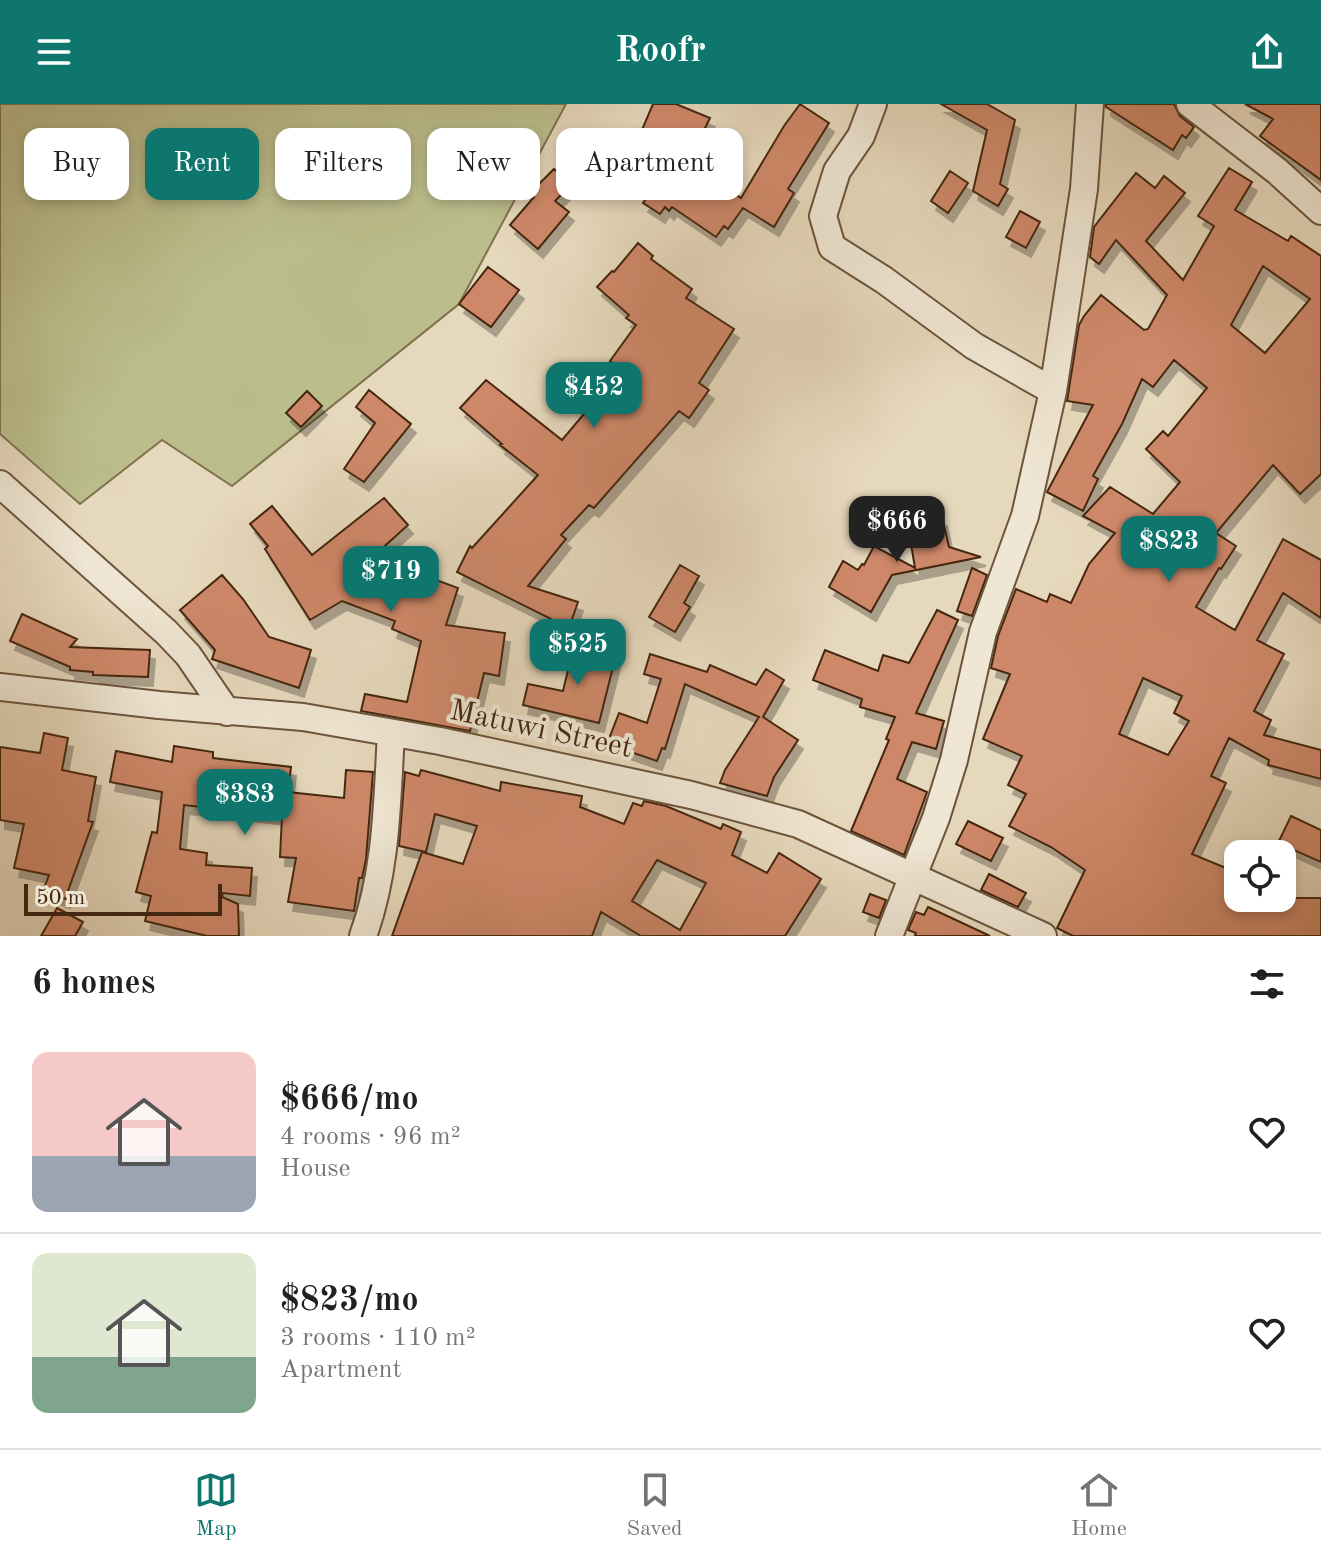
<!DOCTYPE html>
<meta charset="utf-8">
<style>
:root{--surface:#fff;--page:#f2f2f2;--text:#202124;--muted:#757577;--line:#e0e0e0;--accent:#0f766e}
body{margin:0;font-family:"Old Standard TT",serif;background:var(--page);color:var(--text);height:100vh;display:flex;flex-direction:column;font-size:30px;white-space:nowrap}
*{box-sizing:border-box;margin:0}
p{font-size:26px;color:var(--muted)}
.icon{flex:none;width:44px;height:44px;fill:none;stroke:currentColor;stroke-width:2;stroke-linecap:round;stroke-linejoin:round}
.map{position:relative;height:832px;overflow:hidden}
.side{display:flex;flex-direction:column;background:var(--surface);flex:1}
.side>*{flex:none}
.top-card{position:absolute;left:24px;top:24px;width:800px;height:72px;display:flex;gap:16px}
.fabs{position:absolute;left:1224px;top:736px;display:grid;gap:16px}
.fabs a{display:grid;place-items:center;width:72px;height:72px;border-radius:16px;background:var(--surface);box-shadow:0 4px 12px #0003;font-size:40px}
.scale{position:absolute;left:24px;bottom:20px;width:198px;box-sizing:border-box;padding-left:8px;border:4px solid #442811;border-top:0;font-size:22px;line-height:28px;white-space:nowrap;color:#442811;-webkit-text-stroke:6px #efe6d3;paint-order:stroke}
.price{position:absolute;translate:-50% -68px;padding:0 18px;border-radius:16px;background:var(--accent);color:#fff;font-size:26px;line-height:52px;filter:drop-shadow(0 2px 4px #0008)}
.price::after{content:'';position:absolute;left:50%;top:48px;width:24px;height:18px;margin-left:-12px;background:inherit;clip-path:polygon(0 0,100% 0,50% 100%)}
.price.selected{background:#222;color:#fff}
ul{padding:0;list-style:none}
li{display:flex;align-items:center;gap:24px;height:200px;padding:0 32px}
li+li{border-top:2px solid var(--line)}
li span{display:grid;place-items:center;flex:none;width:224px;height:160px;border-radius:16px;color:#555}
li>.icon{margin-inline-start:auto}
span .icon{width:96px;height:96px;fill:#fffc;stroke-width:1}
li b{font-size:34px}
h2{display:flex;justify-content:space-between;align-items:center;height:96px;padding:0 32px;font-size:34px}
.tag{padding:0 28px;border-radius:16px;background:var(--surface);box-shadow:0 4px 12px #0003;font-size:28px;line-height:72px}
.tag.selected{background:var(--accent);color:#fff}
header{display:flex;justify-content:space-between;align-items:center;height:104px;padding:0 32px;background:var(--accent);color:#fff;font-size:36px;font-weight:800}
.menu{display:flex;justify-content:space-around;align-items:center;height:112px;border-top:2px solid var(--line);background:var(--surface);font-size:22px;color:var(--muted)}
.menu a{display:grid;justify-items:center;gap:4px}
.menu .selected{color:var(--accent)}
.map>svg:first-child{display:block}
.green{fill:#bbbd8c;stroke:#80724e;stroke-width:2}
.building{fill:#ce8869;stroke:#442811;stroke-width:2;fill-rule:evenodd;filter:url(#shadow)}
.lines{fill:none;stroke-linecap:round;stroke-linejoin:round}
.street-casing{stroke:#6c543c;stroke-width:30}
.street{stroke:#efe6d3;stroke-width:26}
.labels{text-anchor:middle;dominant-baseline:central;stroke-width:8;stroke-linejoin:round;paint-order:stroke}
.street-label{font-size:30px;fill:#442811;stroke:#efe6d3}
</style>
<header><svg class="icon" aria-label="menu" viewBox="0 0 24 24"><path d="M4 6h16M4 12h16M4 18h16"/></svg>Roofr<svg class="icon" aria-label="share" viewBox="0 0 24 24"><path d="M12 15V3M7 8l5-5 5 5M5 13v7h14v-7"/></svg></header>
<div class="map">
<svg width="1321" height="832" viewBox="0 0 1321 832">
<defs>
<filter id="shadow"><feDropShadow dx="5" dy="9" stdDeviation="0" flood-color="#0004"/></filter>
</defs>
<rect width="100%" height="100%" fill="#e6d8bc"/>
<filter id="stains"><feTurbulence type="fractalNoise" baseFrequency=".0025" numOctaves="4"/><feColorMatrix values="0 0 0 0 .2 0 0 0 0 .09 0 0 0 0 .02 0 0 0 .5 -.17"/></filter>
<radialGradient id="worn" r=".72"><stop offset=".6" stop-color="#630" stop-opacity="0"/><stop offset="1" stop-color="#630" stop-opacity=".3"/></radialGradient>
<path class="green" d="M 0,0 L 566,0 L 459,200 L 232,382 L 162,336 L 80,400 L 0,330 Z"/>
<path class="building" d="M 653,0 L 676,0 L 710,14 L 688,59 L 741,94 L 784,22 L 800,0 L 829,19 L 788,85 L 794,89 L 774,123 L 743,104 L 728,125 L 724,122 L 716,133 L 672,103 L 669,107 L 665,103 L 660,110 L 643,99 L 660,75 L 611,49 L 620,32 L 636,40 Z
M 941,0 L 987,0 L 1015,16 L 1000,80 L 1008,85 L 998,102 L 973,87 L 987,26 Z
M 1106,0 L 1174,0 L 1180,12 L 1194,23 L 1186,34 L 1182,31 L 1173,46 L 1106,3 Z
M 1245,0 L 1321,0 L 1321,76 L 1260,32 L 1273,15 Z
M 1229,64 L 1252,78 L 1235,106 L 1288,137 L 1291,132 L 1321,152 L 1321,370 L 1300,390 L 1273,361 L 1216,429 L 1236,442 L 1221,465 L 1219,464 L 1196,503 L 1235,526 L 1283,435 L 1321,456 L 1321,514 L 1283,489 L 1257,536 L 1284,550 L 1254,607 L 1271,616 L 1264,631 L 1321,646 L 1321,675 L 1268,661 L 1269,656 L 1229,634 L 1211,672 L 1226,679 L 1192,750 L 1238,769 L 1238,794 L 1321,794 L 1321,832 L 1073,832 L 1057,824 L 1085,766 L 1051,743 L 1009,722 L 1026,690 L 1008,681 L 1022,652 L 983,635 L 1010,570 L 991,564 L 998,532 L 1016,485 L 1047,498 L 1050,490 L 1071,499 L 1089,460 L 1115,429 L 1083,412 L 1110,383 L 1153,410 L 1180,378 L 1146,345 L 1163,327 L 1168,332 L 1207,284 L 1174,256 L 1153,283 L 1142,275 L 1122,320 L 1093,372 L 1098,375 L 1083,407 L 1047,388 L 1093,301 L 1067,297 L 1079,221 L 1084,212 L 1101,191 L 1144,226 L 1148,225 L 1167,191 L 1116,136 L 1099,160 L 1090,153 L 1094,123 L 1136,69 L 1155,84 L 1164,72 L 1185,89 L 1146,137 L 1183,176 L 1214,122 L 1198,112 ZM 1263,162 L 1310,195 L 1265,249 L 1231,221 ZM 1143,574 L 1182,592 L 1174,609 L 1189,617 L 1168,651 L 1119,630 Z
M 554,65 L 571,81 L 555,97 L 569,108 L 538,145 L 510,121 L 534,93 L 530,89 Z
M 950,67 L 968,79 L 948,109 L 931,97 Z
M 1020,107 L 1040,118 L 1026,144 L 1006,133 Z
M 638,139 L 653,152 L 651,155 L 692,185 L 686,194 L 734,225 L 699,279 L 709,286 L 689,314 L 679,307 L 594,404 L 589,401 L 561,431 L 566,435 L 528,482 L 578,498 L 569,524 L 457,468 L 470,442 L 472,444 L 538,371 L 500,341 L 502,340 L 460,304 L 486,276 L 562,336 L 622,265 L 610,257 L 636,221 L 626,214 L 629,211 L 597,183 L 612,167 L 614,168 Z
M 488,163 L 519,186 L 491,223 L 459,200 Z
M 369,286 L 411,320 L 364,378 L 344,365 L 375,319 L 356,303 Z
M 307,287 L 322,302 L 301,323 L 286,309 Z
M 384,394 L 408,421 L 375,451 L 378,455 L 358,470 L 414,493 L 423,471 L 458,484 L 446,521 L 505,529 L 499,572 L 484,569 L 470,627 L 361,607 L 365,590 L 407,598 L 421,537 L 392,525 L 395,517 L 342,497 L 310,516 L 265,445 L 268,442 L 250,420 L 272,402 L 312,451 Z
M 942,413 L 949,443 L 981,453 L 892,471 L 871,508 L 829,483 L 843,457 L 858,466 L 862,460 L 864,461 L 874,442 L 915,464 L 908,422 Z
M 680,461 L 699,472 L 684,499 L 690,503 L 675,528 L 649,513 Z
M 972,464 L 987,471 L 972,512 L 957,507 Z
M 222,471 L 243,495 L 269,533 L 311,546 L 299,584 L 212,555 L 215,546 L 180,506 Z
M 937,506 L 958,516 L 916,609 L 944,617 L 936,645 L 912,638 L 897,675 L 927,688 L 904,751 L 851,727 L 889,636 L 886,635 L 895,613 L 860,603 L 862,595 L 813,576 L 825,546 L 878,567 L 883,551 L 909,559 Z
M 22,510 L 77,535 L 70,543 L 150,546 L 148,573 L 93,571 L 93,568 L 70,566 L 70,563 L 10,537 Z
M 574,541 L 616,551 L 599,619 L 523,601 L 528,580 L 563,587 Z
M 650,550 L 707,568 L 710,561 L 756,581 L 766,565 L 784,576 L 763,613 L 798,636 L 774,673 L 767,692 L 720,679 L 725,666 L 759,613 L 685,580 L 665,645 L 662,644 L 657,657 L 607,640 L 619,609 L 647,619 L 661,575 L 644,570 Z
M 44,629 L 68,634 L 62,666 L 96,673 L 88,717 L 93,718 L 65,795 L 43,787 L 49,771 L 14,764 L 24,720 L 0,716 L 0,643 L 40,649 Z
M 174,642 L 213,648 L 213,654 L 291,663 L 288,688 L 344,694 L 346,666 L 373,668 L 366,755 L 362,774 L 359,774 L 354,807 L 288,798 L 296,754 L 280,753 L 282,712 L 184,701 L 180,745 L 207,749 L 206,761 L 252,764 L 250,792 L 223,789 L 222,793 L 238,800 L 239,832 L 207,832 L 145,817 L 151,792 L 136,788 L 152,728 L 157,729 L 162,688 L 110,678 L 116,647 L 172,658 Z
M 421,666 L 500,687 L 501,678 L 582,692 L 580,703 L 624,720 L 633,699 L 642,702 L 644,697 L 666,702 L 721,725 L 723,720 L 741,728 L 732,751 L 767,769 L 779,749 L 821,775 L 785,832 L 641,832 L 601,808 L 592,832 L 392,832 L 422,748 L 463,760 L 477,722 L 435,710 L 426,748 L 399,742 L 405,668 L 419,672 ZM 657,756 L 706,779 L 680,826 L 632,797 Z
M 1291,712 L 1321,726 L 1321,758 L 1278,739 Z
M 968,717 L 1003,734 L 991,757 L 956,740 Z
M 989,770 L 1026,789 L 1018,803 L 981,786 Z
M 870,790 L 886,796 L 879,814 L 863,808 Z
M 928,803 L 990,832 L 915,832 L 916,829 L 908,826 L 916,808 L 924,811 Z
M 57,804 L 83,818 L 75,832 L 41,832 Z"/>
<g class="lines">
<g class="street-casing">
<path id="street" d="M 873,0 L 861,32 L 837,67 L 823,112 L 832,143 L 884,176 L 974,242 L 1053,287
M 1190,0 L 1277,67 L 1321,107
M 0,380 L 166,528 L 188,551 L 227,608
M 0,583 L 159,601 L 303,613 L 440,637 L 691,691 L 798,720 L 1043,832
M 363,832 C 387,767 387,697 391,629
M 889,832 L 936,714 L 954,656 L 983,528 L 1025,412 L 1053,287 L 1084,85 L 1090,0"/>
</g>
<use href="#street" class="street"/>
</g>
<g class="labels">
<g class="street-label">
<text transform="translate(541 626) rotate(12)">Matuwi Street</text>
</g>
</g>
<rect width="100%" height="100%" filter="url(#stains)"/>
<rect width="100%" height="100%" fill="url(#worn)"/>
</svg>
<div class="fabs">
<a><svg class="icon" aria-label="locate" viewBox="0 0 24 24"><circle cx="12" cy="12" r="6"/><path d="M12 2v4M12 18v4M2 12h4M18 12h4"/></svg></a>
</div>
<div class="scale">50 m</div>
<b class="price" style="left:594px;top:326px">$452</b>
<b class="price selected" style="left:897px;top:460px">$666</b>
<b class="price" style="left:1169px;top:480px">$823</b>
<b class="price" style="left:391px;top:510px">$719</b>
<b class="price" style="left:578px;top:583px">$525</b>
<b class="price" style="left:245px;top:733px">$383</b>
<div class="top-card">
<a class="tag">Buy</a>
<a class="tag selected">Rent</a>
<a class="tag">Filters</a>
<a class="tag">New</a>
<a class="tag">Apartment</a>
</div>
</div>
<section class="side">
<h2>6 homes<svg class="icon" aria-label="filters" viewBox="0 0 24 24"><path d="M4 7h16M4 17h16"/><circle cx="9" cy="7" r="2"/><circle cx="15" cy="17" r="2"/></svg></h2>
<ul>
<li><span style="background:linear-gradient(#f6c9c9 65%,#9aa5b1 0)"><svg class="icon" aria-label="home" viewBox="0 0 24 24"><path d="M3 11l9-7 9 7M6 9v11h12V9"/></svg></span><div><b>$666/mo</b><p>4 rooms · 96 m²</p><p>House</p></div><svg class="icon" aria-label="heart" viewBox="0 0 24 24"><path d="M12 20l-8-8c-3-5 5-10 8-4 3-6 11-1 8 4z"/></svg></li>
<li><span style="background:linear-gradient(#dfe7d0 65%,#7fa58c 0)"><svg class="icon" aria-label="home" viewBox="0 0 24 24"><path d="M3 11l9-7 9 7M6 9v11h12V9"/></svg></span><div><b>$823/mo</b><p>3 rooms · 110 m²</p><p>Apartment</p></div><svg class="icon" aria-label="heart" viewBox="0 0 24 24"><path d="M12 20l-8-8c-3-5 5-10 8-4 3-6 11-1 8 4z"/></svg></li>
</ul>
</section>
<nav class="menu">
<a class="selected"><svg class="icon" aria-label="map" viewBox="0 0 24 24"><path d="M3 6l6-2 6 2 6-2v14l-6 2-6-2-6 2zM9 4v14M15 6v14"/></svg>Map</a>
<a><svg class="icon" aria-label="saved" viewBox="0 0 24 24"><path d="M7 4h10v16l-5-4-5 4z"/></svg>Saved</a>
<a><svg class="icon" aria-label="home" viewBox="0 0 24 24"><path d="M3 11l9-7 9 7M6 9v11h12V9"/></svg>Home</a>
</nav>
